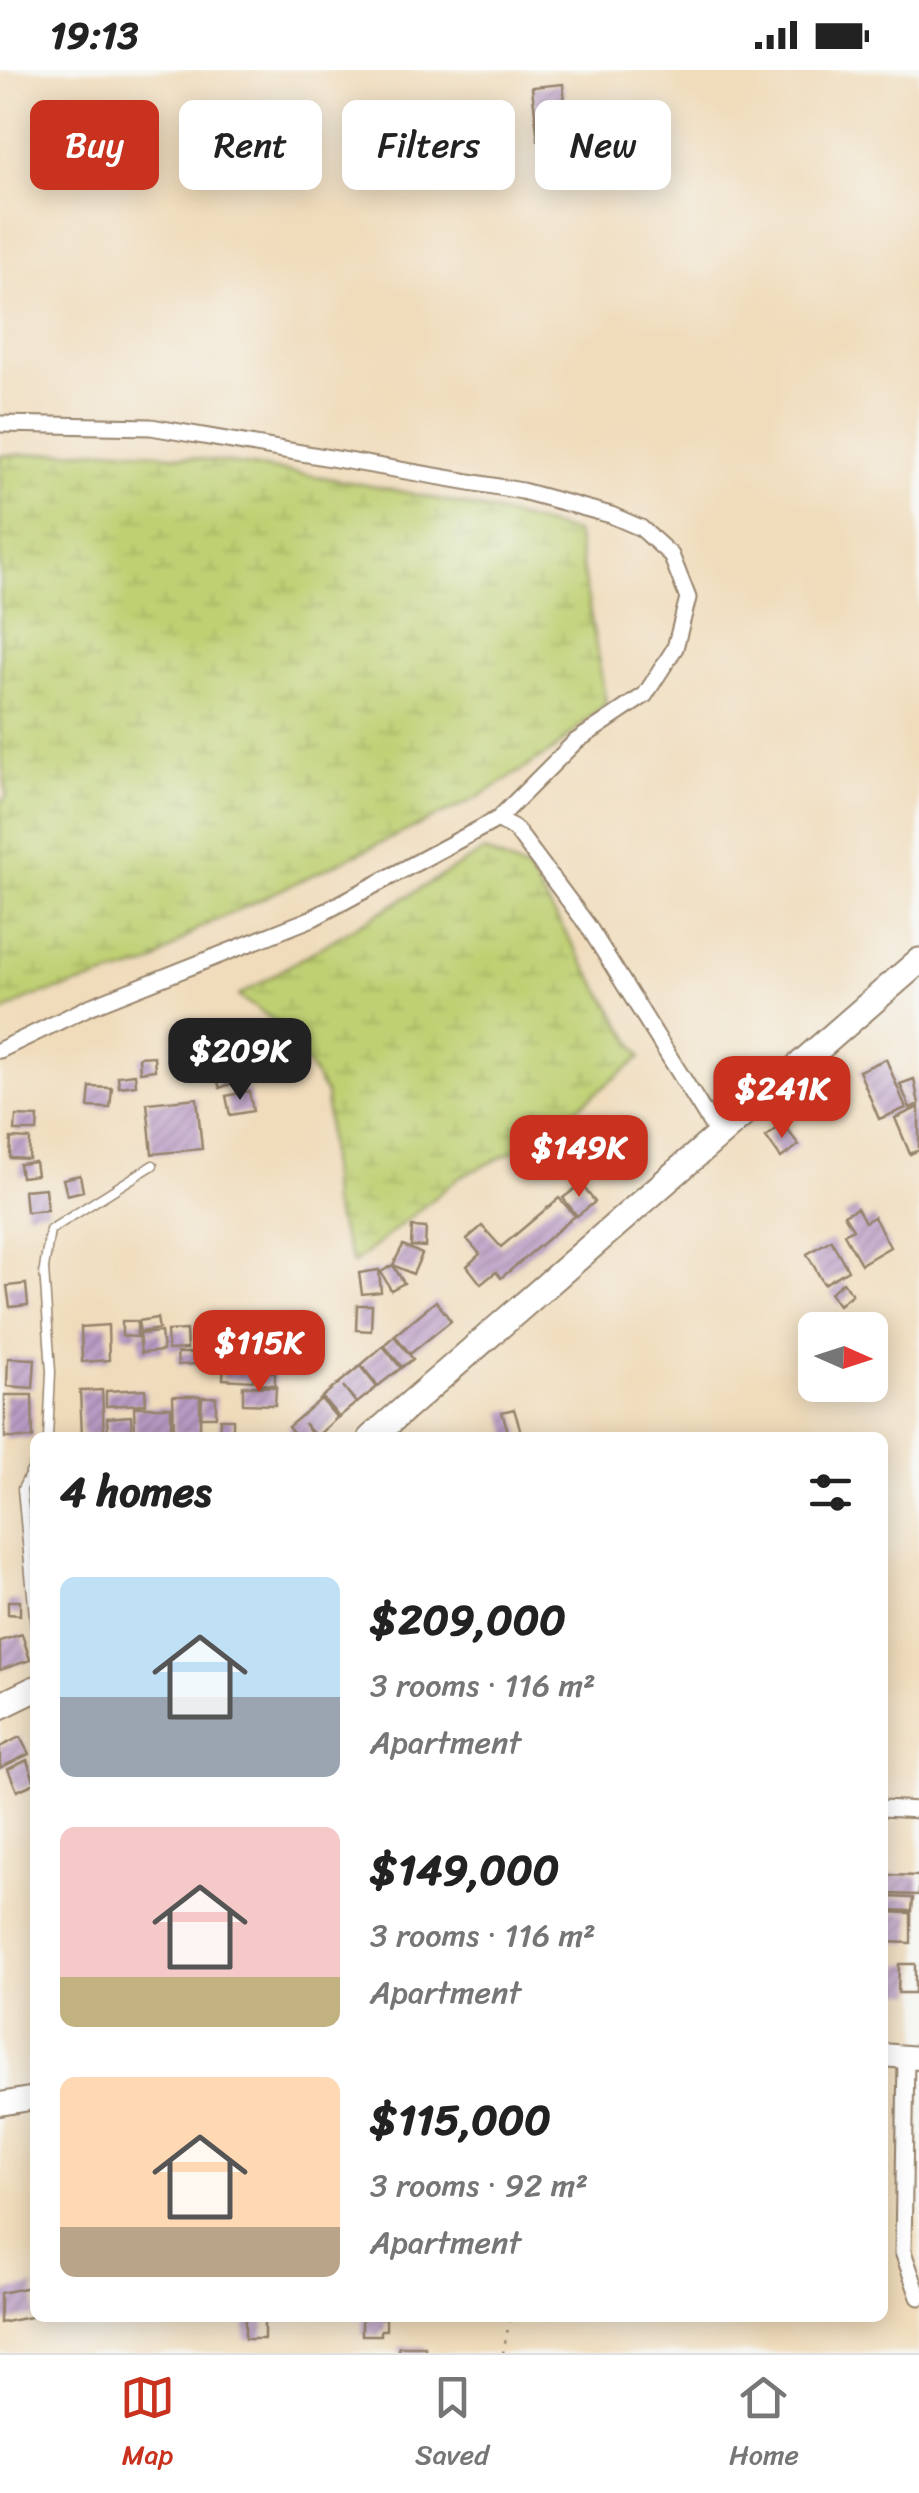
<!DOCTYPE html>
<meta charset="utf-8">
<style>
:root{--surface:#fff;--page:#f2f2f2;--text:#222;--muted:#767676;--line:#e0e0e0;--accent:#c8321e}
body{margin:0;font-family:Sriracha,sans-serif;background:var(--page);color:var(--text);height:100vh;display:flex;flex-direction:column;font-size:38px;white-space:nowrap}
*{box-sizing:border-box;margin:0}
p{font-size:32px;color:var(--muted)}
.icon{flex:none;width:55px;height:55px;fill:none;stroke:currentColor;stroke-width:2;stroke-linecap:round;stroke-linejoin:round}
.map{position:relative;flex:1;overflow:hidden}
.drawer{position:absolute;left:30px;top:1362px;width:858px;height:890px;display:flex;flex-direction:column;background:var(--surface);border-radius:15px;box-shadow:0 5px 25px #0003}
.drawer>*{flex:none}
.top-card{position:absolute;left:30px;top:30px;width:860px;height:90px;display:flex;gap:20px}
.needle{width:65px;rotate:93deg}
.tools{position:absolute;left:798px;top:1242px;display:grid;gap:20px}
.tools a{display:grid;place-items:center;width:90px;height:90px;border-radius:15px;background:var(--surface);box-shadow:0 5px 25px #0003;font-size:50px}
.price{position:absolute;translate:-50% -85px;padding:0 22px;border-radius:20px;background:var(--accent);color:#fff;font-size:32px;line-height:65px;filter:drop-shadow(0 2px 5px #0008)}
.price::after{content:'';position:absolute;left:50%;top:60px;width:30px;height:22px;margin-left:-15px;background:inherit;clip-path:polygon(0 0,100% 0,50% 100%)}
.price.current{background:#222;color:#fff}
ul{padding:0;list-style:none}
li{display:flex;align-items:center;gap:30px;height:250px;padding:0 30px}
li span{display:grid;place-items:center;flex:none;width:280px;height:200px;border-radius:15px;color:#555}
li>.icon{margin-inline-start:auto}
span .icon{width:120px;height:120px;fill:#fffc;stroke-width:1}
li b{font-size:42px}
h2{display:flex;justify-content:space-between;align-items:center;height:120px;padding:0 30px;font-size:42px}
.chip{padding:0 35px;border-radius:15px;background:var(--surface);box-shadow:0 5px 25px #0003;font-size:35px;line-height:90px}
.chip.current{background:var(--accent);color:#fff}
.status{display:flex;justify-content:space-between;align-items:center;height:70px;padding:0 50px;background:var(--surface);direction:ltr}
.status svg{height:28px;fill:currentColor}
.dock{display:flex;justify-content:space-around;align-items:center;height:140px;border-top:2px solid var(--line);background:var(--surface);font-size:28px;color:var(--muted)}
.dock a{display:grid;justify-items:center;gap:5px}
.dock .current{color:var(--accent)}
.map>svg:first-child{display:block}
.wetland{fill:url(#wetland-marsh);stroke:#7d7d48;stroke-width:2.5}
.building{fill:url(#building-hatch)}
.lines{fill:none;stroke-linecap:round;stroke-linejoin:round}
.lane-casing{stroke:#96836c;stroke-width:11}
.street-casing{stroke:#96836c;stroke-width:19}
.secondary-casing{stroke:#96836c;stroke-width:26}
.primary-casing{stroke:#96836c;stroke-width:29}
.path{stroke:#96836c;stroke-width:2.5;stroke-dasharray:2.5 8;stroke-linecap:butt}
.lane{stroke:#fff;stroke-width:8}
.street{stroke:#fff;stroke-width:15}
.secondary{stroke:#fff;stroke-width:22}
.primary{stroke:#fff;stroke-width:25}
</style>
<div class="status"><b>19:13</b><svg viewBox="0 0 49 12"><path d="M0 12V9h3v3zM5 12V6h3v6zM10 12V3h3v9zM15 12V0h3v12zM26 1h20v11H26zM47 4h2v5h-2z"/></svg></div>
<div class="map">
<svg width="919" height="2283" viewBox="0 0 919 2283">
<defs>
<pattern id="wetland-marsh" width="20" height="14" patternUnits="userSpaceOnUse" patternTransform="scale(2.5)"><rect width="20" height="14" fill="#bfd073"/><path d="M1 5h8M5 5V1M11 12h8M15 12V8" fill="none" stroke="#a5b363"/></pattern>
<pattern id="building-hatch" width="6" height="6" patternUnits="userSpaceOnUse" patternTransform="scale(2.5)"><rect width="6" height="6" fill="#ba9bc5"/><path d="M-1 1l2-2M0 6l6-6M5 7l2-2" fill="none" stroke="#987f9f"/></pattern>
</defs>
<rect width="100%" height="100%" fill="#f6f6f2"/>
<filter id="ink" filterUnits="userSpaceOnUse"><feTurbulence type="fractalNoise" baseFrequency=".01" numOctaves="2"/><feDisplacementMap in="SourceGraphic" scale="20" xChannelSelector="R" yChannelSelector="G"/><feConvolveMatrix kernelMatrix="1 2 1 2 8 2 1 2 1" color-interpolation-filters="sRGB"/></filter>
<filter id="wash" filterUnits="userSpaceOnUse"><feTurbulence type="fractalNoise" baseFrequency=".0048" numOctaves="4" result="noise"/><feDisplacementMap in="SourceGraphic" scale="40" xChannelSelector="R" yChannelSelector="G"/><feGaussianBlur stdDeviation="2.25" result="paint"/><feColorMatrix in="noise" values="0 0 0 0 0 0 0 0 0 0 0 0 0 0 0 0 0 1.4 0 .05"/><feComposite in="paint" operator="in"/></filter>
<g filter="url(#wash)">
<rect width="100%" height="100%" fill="#f0dcbb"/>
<path class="wetland" d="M 120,379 C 275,397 426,421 576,463 L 606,633 L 555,679 L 477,728 L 197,859 L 150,895 L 31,927 L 0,944 L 0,733 L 7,726 L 0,679 L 0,386 Z
M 484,781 L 528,801 L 641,987 L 537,1070 L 458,1108 L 353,1194 L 331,1133 L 326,1024 L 285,958 L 238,926 Z"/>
<g id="blocks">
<path class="building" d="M 563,14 L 569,67 L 538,70 L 532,17 Z
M 392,36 L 404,36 L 404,64 L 392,64 Z
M 264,42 L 291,42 L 291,72 L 263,72 Z
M 212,978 L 214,997 L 193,999 L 191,980 Z
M 154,986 L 155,1000 L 140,1002 L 139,987 Z
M 886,989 L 906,1038 L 879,1049 L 859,1001 Z
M 232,998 L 236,1012 L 220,1018 L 215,1004 Z
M 135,1004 L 136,1015 L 119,1017 L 118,1006 Z
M 914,1009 L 919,1034 L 910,1038 L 900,1014 Z
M 90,1017 L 112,1018 L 110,1038 L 88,1037 Z
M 249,1021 L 253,1041 L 230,1045 L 226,1026 Z
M 197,1028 L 202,1079 L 152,1084 L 147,1033 Z
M 919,1037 L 919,1080 L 910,1084 L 895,1048 Z
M 16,1046 L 38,1047 L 37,1061 L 15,1061 Z
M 783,1054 L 799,1075 L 781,1088 L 766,1067 Z
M 11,1068 L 30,1069 L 29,1089 L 10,1088 Z
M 35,1092 L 37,1105 L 21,1107 L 19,1094 Z
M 80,1105 L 83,1121 L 67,1125 L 63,1109 Z
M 581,1114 L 595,1132 L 577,1146 L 563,1128 Z
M 45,1118 L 47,1140 L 26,1142 L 24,1120 Z
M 559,1128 L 575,1146 L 501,1208 L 496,1202 L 481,1214 L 467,1196 L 480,1184 L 467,1169 L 482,1156 L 501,1177 Z
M 857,1138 L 865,1152 L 874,1147 L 890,1177 L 861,1194 L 844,1164 L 853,1159 L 844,1145 Z
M 412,1157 L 426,1158 L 425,1177 L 411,1176 Z
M 831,1170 L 848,1200 L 824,1214 L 807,1184 Z
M 403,1175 L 422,1184 L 413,1204 L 393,1195 Z
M 393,1195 L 404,1213 L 391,1220 L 381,1202 Z
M 379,1200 L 381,1222 L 362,1224 L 359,1203 Z
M 843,1212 L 852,1224 L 839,1235 L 830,1223 Z
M 26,1214 L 28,1235 L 10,1237 L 7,1216 Z
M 436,1231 L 451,1251 L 410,1284 L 395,1265 Z
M 357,1235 L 372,1235 L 371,1261 L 356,1260 Z
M 157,1248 L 159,1259 L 140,1262 L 138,1251 Z
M 122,1251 L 137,1251 L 137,1267 L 122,1266 Z
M 108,1255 L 109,1290 L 82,1292 L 81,1257 Z
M 186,1260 L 187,1279 L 168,1280 L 167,1261 Z
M 161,1262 L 163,1281 L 141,1283 L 139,1264 Z
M 394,1266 L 413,1289 L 402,1297 L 384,1275 Z
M 226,1269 L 248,1270 L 248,1286 L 225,1286 Z
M 383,1276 L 401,1298 L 378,1316 L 361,1295 Z
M 177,1283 L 196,1283 L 196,1294 L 178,1295 Z
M 8,1288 L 35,1289 L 33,1318 L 7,1316 Z
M 224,1289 L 254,1290 L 253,1311 L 223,1309 Z
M 360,1296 L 377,1317 L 357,1333 L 343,1316 L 356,1333 L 339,1347 L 322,1327 Z
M 259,1302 L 275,1302 L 275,1315 L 259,1314 Z
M 243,1316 L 276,1317 L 275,1335 L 243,1334 Z
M 145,1319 L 146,1334 L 106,1336 L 106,1321 Z
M 102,1320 L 104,1365 L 82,1366 L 80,1321 Z
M 5,1325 L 32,1325 L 33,1368 L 5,1368 Z
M 173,1326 L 200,1326 L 200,1363 L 174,1364 Z
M 202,1327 L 216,1327 L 216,1347 L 201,1347 Z
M 321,1329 L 337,1348 L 316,1367 L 304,1353 L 314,1368 L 297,1368 L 288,1357 Z
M 134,1337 L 171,1337 L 171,1363 L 135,1363 Z
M 514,1339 L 522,1365 L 510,1368 L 502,1342 Z
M 131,1346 L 132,1363 L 108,1364 L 107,1348 Z
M 220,1349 L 233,1349 L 233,1368 L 219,1367 Z
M 8,1531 L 20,1531 L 20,1545 L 8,1544 Z
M 22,1564 L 30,1590 L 0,1600 L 0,1571 Z
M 20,1667 L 29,1684 L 0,1698 L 0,1677 Z
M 27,1690 L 35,1713 L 17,1721 L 8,1699 Z
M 888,1805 L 919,1806 L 919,1825 L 887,1824 Z
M 885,1827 L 913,1828 L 912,1841 L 885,1840 Z
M 882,1842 L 911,1843 L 911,1873 L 882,1872 Z
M 899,1894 L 915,1894 L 915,1923 L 898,1923 Z
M 34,2216 L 35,2246 L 0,2253 L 0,2223 Z
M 245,2248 L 264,2248 L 264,2269 L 245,2269 Z
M 362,2248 L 386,2248 L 386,2260 L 381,2260 L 381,2265 L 362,2265 Z
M 399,2277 L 425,2277 L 425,2283 L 399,2283 Z"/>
</g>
</g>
<g filter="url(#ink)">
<use href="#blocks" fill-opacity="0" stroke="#96836c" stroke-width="2.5"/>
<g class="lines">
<g class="lane-casing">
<path id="lane" d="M 48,1368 L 51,1302 L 44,1199 L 50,1160 L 153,1095
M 35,1393 L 22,1419 L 35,1556"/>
</g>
<g class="street-casing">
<path id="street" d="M 0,354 L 151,357 L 522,421 L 611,445 L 641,458 L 671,485 L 688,528 L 675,578 L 645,625 L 575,672 L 498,749
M 0,980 L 89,937 L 313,848 L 498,749 L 516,760 L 588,856 L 718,1065
M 882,1738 L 919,1740
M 906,1986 L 903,2182 L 919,2227"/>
</g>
<g class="secondary-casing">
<path id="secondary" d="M 882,1985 L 919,1988
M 0,2034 L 35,2028"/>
</g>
<g class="primary-casing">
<path id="primary" d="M 371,1368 L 919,891
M 0,1636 L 35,1619"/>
</g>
<path class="path" d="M 503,2283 L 510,2248"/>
<use href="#lane" class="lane"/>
<use href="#street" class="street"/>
<use href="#secondary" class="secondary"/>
<use href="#primary" class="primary"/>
</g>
</g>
</svg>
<div class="tools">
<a><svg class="needle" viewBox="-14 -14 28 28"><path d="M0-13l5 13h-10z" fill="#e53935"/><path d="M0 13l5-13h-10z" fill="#767676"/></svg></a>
</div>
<b class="price current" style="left:240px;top:1033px">$209K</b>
<b class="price" style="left:782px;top:1071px">$241K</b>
<b class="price" style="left:579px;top:1130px">$149K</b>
<b class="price" style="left:259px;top:1325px">$115K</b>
<div class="top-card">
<a class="chip current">Buy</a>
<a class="chip">Rent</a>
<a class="chip">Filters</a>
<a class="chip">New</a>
</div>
<section class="drawer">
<h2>4 homes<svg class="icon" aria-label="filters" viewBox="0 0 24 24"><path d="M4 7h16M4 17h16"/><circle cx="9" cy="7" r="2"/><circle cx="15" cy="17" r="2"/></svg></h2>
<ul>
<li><span style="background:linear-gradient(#bfe0f5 60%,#9aa5b1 0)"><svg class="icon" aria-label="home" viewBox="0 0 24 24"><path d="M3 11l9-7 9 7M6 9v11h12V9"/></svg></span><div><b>$209,000</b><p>3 rooms · 116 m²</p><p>Apartment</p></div></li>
<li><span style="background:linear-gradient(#f6c9c9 75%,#c2b280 0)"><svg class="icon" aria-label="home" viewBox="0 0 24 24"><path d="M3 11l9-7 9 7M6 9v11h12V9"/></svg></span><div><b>$149,000</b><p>3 rooms · 116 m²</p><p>Apartment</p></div></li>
<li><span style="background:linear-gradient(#ffd9b3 75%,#b9a48a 0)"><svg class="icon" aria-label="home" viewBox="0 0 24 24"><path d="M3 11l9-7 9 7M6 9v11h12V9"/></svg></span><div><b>$115,000</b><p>3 rooms · 92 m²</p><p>Apartment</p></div></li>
</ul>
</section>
</div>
<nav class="dock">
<a class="current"><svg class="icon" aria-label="map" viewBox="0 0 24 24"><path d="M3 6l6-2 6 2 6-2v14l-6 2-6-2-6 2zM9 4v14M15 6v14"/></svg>Map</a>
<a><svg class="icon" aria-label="saved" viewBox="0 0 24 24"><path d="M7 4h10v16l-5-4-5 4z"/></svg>Saved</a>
<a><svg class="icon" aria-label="home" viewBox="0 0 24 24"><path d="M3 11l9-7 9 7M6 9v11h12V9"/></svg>Home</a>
</nav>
